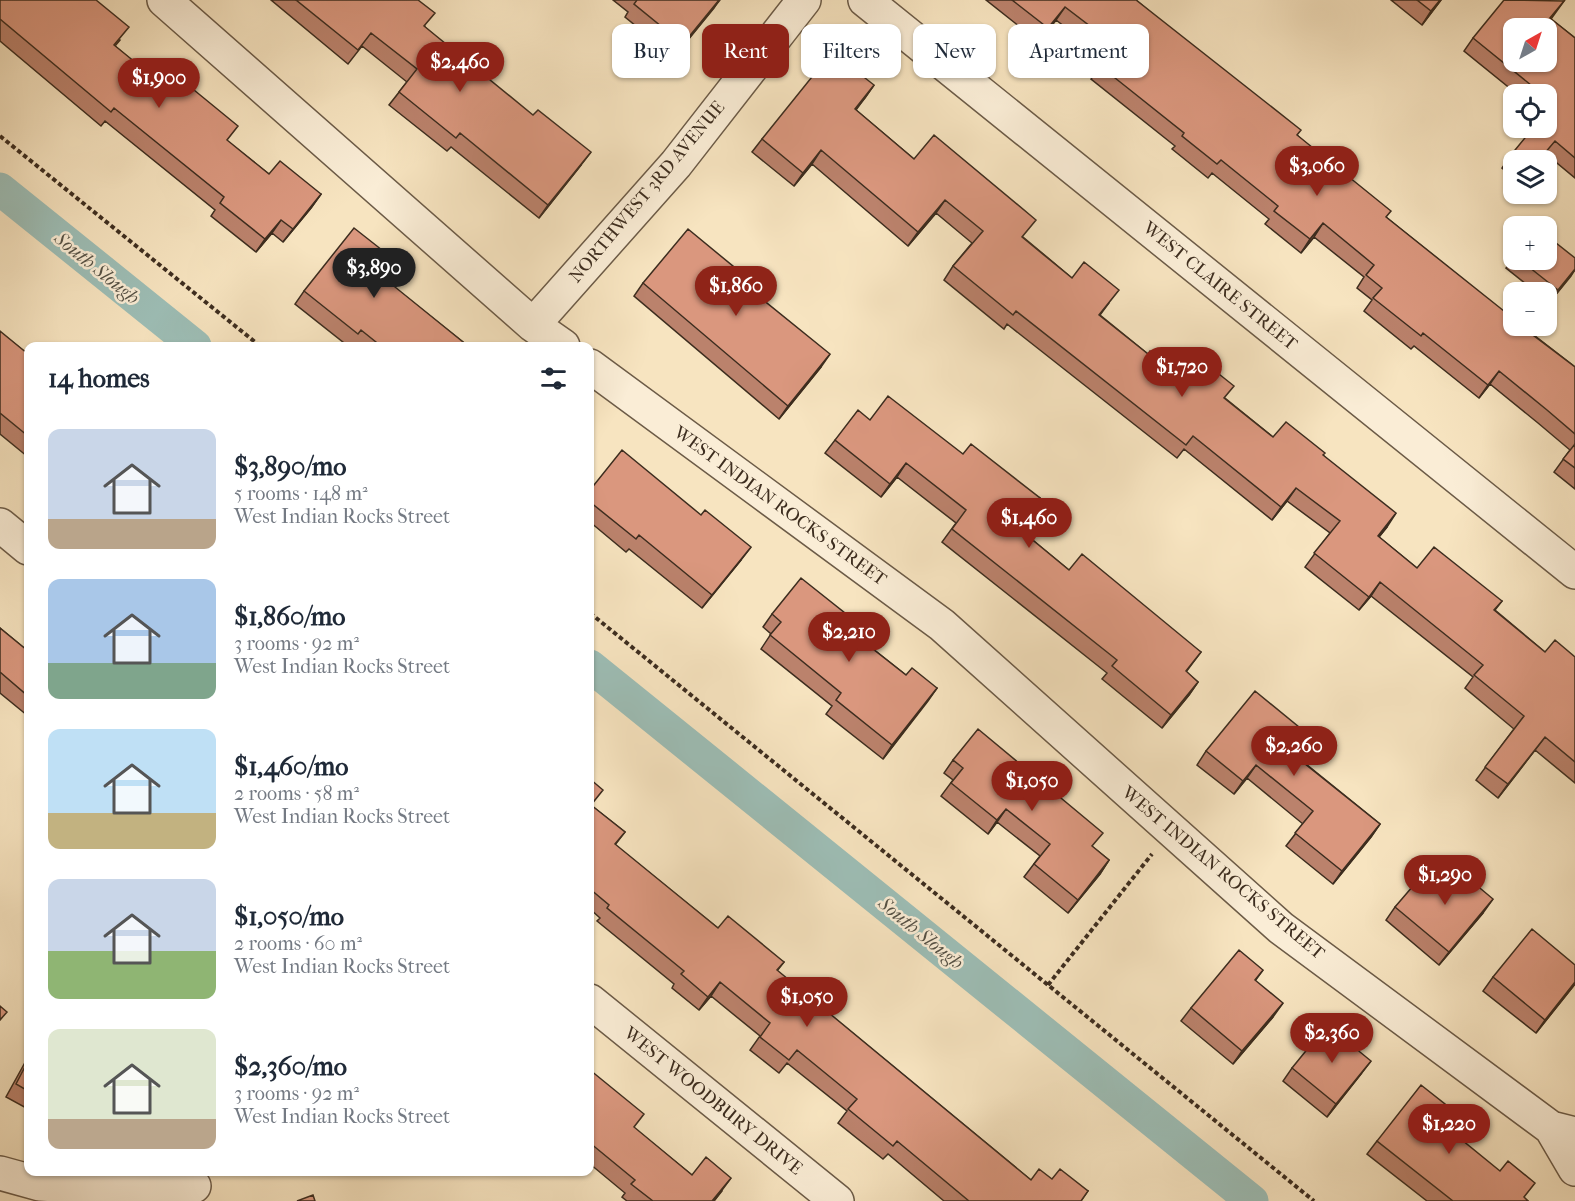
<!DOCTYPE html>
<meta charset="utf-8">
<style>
:root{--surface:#fff;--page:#f6f6f7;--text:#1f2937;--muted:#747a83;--accent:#8f2418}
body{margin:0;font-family:"IM FELL French Canon",serif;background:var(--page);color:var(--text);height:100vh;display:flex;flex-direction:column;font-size:22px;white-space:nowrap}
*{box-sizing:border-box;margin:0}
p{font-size:20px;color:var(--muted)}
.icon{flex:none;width:33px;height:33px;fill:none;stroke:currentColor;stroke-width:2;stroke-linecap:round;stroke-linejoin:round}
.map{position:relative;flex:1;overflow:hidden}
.details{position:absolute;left:24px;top:342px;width:570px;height:834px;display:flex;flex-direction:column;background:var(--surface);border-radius:12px;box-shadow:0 2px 4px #0004}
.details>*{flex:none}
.top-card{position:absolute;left:612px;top:24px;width:570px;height:54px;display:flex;gap:12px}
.needle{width:39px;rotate:39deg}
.tools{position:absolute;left:1503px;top:18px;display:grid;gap:12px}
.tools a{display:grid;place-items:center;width:54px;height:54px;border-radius:12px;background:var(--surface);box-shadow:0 2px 4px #0004;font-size:30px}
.price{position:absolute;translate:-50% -51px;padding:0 14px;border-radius:21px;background:var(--accent);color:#fff;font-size:20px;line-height:39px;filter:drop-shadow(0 2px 3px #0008)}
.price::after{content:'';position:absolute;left:50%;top:36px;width:18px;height:14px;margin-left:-9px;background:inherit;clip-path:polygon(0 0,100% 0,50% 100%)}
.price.on{background:#222;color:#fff}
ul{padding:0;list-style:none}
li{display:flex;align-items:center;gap:18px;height:150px;padding:0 24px}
li span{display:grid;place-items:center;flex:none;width:168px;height:120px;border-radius:12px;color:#555}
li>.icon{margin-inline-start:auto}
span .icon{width:72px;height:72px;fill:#fffc;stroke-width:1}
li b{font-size:26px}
h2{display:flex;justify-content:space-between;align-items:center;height:72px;padding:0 24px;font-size:26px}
.pill{padding:0 21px;border-radius:12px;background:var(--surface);box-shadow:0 2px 4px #0004;font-size:21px;line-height:54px}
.pill.on{background:var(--accent);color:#fff}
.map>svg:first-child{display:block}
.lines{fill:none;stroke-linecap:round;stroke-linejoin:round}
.canal{stroke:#9dbeb6;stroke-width:33}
.minor-casing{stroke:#6c5b47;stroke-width:36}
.path{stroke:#3d2d1f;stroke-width:4;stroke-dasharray:4.5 3;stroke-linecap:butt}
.minor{stroke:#faedd6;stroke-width:33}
.wall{fill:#bb826c;stroke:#3d2d1f;stroke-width:1.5}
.shaded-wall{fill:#996a58;stroke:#3d2d1f;stroke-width:1.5}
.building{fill:#da977e;stroke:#3d2d1f;stroke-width:1.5;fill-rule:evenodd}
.labels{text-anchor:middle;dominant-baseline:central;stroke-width:5;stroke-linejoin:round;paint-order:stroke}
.street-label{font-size:18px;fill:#3d2d1f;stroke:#faedd6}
.water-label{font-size:20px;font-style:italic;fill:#555145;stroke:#faedd6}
</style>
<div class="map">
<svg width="1575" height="1201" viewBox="0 0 1575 1201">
<rect width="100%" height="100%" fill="#f7e4c0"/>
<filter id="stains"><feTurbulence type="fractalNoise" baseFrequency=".00333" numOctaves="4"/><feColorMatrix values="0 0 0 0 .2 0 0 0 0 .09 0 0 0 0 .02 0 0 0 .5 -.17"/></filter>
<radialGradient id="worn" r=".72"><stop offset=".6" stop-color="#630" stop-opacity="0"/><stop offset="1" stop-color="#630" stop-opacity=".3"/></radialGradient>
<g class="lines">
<path class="canal" d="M 0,189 L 195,346
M 590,666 L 1252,1201"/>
<g class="minor-casing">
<path id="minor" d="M 164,0 L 533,325 L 563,346
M 865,0 L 1575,572
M 533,325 L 676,164 L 804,0
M 590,366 L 942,625 L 1281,928 L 1551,1128
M 0,525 L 28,548
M 590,1001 L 837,1201
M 1575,1134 L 1551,1128 L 1575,1169
M 0,1173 L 40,1184 L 87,1187 L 194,1186"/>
</g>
<path class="path" d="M 0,136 L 260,346
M 590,613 L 1314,1201
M 1048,985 L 1152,854"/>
<use href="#minor" class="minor"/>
</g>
<path class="wall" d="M 0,0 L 120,40 L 115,46 L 227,141 L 269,174 L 321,194 L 311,208 L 283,242 L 272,233 L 256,252 L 211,216 L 215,210 L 105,121 L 101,126 L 0,41 Z
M 271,0 L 418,0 L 425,27 L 581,165 L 539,218 L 451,147 L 447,151 L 389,105 L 407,82 L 362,46 L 348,64 Z
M 613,0 L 720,0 L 674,57 L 625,17 L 628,12 Z
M 986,0 L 1136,0 L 1297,135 L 1386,217 L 1491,302 L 1575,367 L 1575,489 L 1554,472 L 1570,450 L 1538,423 L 1490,384 L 1479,398 L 1414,346 L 1411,349 L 1364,311 L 1372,300 L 1357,288 L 1364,277 L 1314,237 L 1301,253 L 1265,224 L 1269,219 L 1212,173 L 1208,178 L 1172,149 L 1175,146 L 1091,79 L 1106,59 L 1056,20 L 1039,42 Z
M 1391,0 L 1441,0 L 1422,25 Z
M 1564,1 L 1551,19 L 1575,38 L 1575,178 L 1546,154 L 1540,160 L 1514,160 L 1514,178 L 1502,168 L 1511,155 L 1546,128 L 1546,94 L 1517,94 L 1464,51 L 1473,38 Z
M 874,85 L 856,110 L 914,159 L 1023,237 L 1072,278 L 1109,303 L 1100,315 L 1148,354 L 1174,370 L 1225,398 L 1273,437 L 1323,455 L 1387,527 L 1379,537 L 1417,568 L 1502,601 L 1495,610 L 1545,652 L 1575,657 L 1575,783 L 1535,750 L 1498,798 L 1476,780 L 1514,729 L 1465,688 L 1473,677 L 1371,596 L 1359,610 L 1305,567 L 1330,533 L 1287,501 L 1272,520 L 1184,449 L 1177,458 L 1007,324 L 1004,329 L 944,280 L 953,266 L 972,243 L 936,213 L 908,246 L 812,164 L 794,186 L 752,152 L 762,139 Z
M 1514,257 L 1514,260 L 1575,258 L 1575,270 L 1549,303 L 1546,301 L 1546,292 L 1536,292 L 1506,268 Z
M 374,262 L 395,288 L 468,346 L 356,346 L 352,343 L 348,346 L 295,304 L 304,291 Z
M 745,276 L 741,282 L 821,367 L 779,419 L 634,296 L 643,283 Z
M 0,332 L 28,354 L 28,457 L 0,434 Z
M 870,420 L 963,454 L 1040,498 L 1018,528 L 1069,570 L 1201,652 L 1186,672 L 1198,682 L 1189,695 L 1162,728 L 1102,679 L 1107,673 L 942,542 L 956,523 L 897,477 L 881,497 L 825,453 L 835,440 Z
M 590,490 L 741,560 L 702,608 L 629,549 L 626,552 L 590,522 Z
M 772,614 L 854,634 L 906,675 L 937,688 L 883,759 L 826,714 L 832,706 L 761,649 L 771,634 L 763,627 Z
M 0,628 L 28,651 L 28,716 L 0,693 Z
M 1206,751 L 1311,758 L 1306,764 L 1380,824 L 1371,837 L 1333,884 L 1286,846 L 1303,824 L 1247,778 L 1234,794 L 1197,765 Z
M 953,760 L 1093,847 L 1109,860 L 1100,874 L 1068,913 L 1024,877 L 1040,856 L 997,822 L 988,834 L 941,796 L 953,780 L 944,773 Z
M 590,779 L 592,806 L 625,832 L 615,845 L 718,928 L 784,962 L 777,971 L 1031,1180 L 1052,1179 L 1088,1191 L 1081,1201 L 944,1201 L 888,1154 L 883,1159 L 838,1123 L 847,1111 L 787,1063 L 779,1073 L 750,1050 L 760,1036 L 711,996 L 699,1010 L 672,988 L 674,984 L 597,921 L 600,918 L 590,909 Z
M 1429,887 L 1483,913 L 1439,965 L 1386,920 L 1395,907 Z
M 1575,965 L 1575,984 L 1536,1033 L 1483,991 L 1493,977 Z
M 1263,970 L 1255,981 L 1273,1017 L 1233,1064 L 1181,1021 L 1191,1008 Z
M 28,1057 L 28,1109 L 6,1097 Z
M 1292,1068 L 1361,1074 L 1327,1117 L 1283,1081 Z
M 590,1070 L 634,1128 L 692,1175 L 722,1191 L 714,1201 L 627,1201 L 622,1197 L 625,1193 L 590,1164 Z
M 1440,1122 L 1524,1198 L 1528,1201 L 1427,1201 L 1367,1154 L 1377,1141 Z"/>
<path class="shaded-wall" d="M 719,0 L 714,8 L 674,57 L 683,44 Z
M 1440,0 L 1441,0 L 1422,25 L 1431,11 Z
M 1065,7 L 1056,20 L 1039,42 L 1048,28 Z
M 874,85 L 865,98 L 845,122 L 855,109 Z
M 821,150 L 812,164 L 794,186 L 803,173 Z
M 591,152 L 581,165 L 539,218 L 548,205 Z
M 321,194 L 311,208 L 283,242 L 293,229 Z
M 945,200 L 936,213 L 908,246 L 918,232 Z
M 281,220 L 272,233 L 256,252 L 265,239 Z
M 1323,223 L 1314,237 L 1301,253 L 1310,239 Z
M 1575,269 L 1571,276 L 1549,303 L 1558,290 Z
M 830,354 L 821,367 L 779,419 L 788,406 Z
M 1499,371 L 1490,384 L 1479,398 L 1488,385 Z
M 906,463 L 897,477 L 881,497 L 890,484 Z
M 1296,488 L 1287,501 L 1272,520 L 1281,507 Z
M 1396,513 L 1387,527 L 1369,549 L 1378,536 Z
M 751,547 L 741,560 L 702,608 L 712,595 Z
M 1380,582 L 1371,596 L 1359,610 L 1369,597 Z
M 1198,682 L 1189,695 L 1162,728 L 1171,715 Z
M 937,688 L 928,701 L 883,759 L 892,745 Z
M 1545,737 L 1535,750 L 1498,798 L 1508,784 Z
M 1256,765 L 1247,778 L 1234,794 L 1243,781 Z
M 1006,809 L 997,822 L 988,834 L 997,820 Z
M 1380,824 L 1371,837 L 1333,884 L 1342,871 Z
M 1109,860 L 1100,874 L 1068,913 L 1078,900 Z
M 1493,899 L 1483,913 L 1439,965 L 1449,952 Z
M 720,982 L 711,996 L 699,1010 L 708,997 Z
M 1575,982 L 1575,984 L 1536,1033 L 1545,1020 Z
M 1283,1003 L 1273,1017 L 1233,1064 L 1242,1051 Z
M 1371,1061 L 1361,1074 L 1327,1117 L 1336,1104 Z
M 286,1172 L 309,1172 L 308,1174 Z
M 731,1178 L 714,1201 L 712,1201 Z"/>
<path class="building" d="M 0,0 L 96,0 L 129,27 L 114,45 L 173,93 L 183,81 L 238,126 L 227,140 L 269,174 L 280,161 L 321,194 L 293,229 L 281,220 L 265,239 L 220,203 L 224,197 L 114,108 L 111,112 L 0,19 Z
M 296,0 L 418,0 L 435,13 L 424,26 L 533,115 L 538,110 L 591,152 L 548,205 L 460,133 L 456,138 L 399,92 L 417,69 L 371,33 L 358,50 Z
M 637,0 L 719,0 L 683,44 L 634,4 Z
M 1012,0 L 1136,0 L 1301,130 L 1297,135 L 1391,211 L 1386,217 L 1514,319 L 1514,326 L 1521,326 L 1575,367 L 1575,434 L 1547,410 L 1499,371 L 1488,385 L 1423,333 L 1421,336 L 1373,298 L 1382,288 L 1366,275 L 1374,265 L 1323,223 L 1310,239 L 1274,211 L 1278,206 L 1221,160 L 1217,164 L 1182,136 L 1184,133 L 1100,66 L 1116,46 L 1065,7 L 1048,28 Z
M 1417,0 L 1440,0 L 1431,11 Z
M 1504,0 L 1564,1 L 1550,18 L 1575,38 L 1575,158 L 1555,141 L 1539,160 L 1517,160 L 1511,155 L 1533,128 L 1546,128 L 1546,111 L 1553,103 L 1546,98 L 1546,94 L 1542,94 L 1473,38 ZM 1514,28 L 1546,28 L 1546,62 L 1514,62 Z
M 832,52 L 874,85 L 855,109 L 914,159 L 934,135 L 1036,220 L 1022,237 L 1072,278 L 1084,262 L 1119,290 L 1099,315 L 1148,354 L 1150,351 L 1174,370 L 1190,351 L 1234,386 L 1224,398 L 1273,437 L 1286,422 L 1325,453 L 1323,455 L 1396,513 L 1378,536 L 1417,568 L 1434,547 L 1502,601 L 1494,610 L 1545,652 L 1555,640 L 1575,657 L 1575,762 L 1545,737 L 1508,784 L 1485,767 L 1524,716 L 1474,675 L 1483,665 L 1380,582 L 1369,597 L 1314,553 L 1340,521 L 1296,488 L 1281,507 L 1193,436 L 1186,445 L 1016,311 L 1013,315 L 953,266 L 983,231 L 945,200 L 918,232 L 821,150 L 803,173 L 762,139 Z
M 354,228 L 382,250 L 373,261 L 399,282 L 395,287 L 468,346 L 381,346 L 361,330 L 358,334 L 304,291 Z
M 688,229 L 745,276 L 741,282 L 830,354 L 788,406 L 643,283 Z
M 1546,235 L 1575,258 L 1575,269 L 1558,290 L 1520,260 L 1546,260 Z
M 0,331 L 28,354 L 28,436 L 0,413 Z
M 888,396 L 963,454 L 971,444 L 1040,498 L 1017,527 L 1069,570 L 1082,554 L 1201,652 L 1186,671 L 1198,682 L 1171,715 L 1112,666 L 1117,660 L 952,529 L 966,510 L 906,463 L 890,484 L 835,440 L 858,410 L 870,420 Z
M 1575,444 L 1575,468 L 1563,459 Z
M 622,450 L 701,515 L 705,510 L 751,547 L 712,595 L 639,535 L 636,539 L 590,502 L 590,490 Z
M 801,578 L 860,625 L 854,634 L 906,675 L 912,668 L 937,688 L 892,745 L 836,700 L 841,693 L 770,635 L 781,622 L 772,614 Z
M 0,628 L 28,651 L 28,696 L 0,672 Z
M 1255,691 L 1321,745 L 1305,764 L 1380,824 L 1342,871 L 1295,833 L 1313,811 L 1256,765 L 1243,781 L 1206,751 Z
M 978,729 L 1103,833 L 1092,846 L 1109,860 L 1078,900 L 1034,864 L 1050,844 L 1006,809 L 997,820 L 951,783 L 963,768 L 953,760 Z
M 590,779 L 603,790 L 591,805 L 625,832 L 615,844 L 718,928 L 728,916 L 784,962 L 777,970 L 1031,1180 L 1039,1169 L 1052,1179 L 1060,1169 L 1088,1191 L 1081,1201 L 969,1201 L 897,1141 L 893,1146 L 848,1109 L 857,1099 L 797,1050 L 789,1060 L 760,1037 L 770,1023 L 720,982 L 708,997 L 681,974 L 684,971 L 607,908 L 609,905 L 590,889 Z
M 1450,863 L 1493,899 L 1449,952 L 1395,907 L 1419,879 L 1429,887 Z
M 1532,929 L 1575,965 L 1575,982 L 1545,1020 L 1493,977 Z
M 1239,950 L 1263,970 L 1255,980 L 1283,1003 L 1242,1051 L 1191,1008 Z
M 0,1006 L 7,1012 L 0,1020 Z
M 1327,1025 L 1371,1061 L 1336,1104 L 1292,1068 Z
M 28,1061 L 28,1091 L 16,1084 Z
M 590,1070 L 644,1114 L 634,1127 L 692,1175 L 706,1157 L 731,1178 L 712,1201 L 653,1201 L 631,1184 L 635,1180 L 590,1143 Z
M 1421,1085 L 1450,1108 L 1440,1122 L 1500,1171 L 1508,1161 L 1535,1183 L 1524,1197 L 1528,1201 L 1453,1201 L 1377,1141 Z
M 313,1195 L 315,1201 L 297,1201 Z"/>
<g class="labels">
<g class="street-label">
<text transform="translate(647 192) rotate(-50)">NORTHWEST 3RD AVENUE</text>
<text transform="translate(1220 286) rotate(39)">WEST CLAIRE STREET</text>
<text transform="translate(780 506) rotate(36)">WEST INDIAN ROCKS STREET</text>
<text transform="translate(1223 873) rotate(40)">WEST INDIAN ROCKS STREET</text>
<text transform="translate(713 1101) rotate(39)">WEST WOODBURY DRIVE</text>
</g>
<g class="water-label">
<text transform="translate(97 268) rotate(39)">South Slough</text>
<text transform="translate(921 933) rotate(39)">South Slough</text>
</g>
</g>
<rect width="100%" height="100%" filter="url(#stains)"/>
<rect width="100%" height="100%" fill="url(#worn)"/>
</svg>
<div class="tools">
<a><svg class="needle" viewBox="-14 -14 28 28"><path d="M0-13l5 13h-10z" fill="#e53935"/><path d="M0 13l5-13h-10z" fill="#747a83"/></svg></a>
<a><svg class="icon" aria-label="locate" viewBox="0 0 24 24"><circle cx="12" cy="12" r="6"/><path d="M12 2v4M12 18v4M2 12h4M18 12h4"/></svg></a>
<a><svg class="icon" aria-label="layers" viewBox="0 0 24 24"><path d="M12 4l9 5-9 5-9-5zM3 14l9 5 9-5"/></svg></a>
<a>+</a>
<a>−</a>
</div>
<b class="price" style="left:460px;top:93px">$2,460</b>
<b class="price" style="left:159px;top:109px">$1,900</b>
<b class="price" style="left:1317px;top:197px">$3,060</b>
<b class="price on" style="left:374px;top:299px">$3,890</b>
<b class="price" style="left:736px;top:317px">$1,860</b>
<b class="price" style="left:1182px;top:398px">$1,720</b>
<b class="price" style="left:1029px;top:549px">$1,460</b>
<b class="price" style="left:849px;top:663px">$2,210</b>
<b class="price" style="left:1294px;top:777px">$2,260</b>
<b class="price" style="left:1032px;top:812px">$1,050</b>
<b class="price" style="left:1445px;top:906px">$1,290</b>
<b class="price" style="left:807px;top:1028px">$1,050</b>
<b class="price" style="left:1332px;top:1064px">$2,360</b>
<b class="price" style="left:1449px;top:1155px">$1,220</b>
<div class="top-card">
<a class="pill">Buy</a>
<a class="pill on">Rent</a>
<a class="pill">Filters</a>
<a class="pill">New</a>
<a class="pill">Apartment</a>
</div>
<section class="details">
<h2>14 homes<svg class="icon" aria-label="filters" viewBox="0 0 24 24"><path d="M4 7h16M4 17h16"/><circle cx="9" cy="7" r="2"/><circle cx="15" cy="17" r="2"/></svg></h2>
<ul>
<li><span style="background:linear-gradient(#c9d6e8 75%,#b9a48a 0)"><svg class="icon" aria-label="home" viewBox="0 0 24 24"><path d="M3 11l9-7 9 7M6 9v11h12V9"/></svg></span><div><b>$3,890/mo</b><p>5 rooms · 148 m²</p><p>West Indian Rocks Street</p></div></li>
<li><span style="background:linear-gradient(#a9c7e8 70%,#7fa58c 0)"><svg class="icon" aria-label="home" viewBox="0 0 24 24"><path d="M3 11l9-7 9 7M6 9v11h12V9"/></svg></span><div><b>$1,860/mo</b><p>3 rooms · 92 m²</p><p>West Indian Rocks Street</p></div></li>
<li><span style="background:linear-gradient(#bfe0f5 70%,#c2b280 0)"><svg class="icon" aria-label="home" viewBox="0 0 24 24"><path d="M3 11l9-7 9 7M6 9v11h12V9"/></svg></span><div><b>$1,460/mo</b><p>2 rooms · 58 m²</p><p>West Indian Rocks Street</p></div></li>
<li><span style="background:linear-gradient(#c9d6e8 60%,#8fb573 0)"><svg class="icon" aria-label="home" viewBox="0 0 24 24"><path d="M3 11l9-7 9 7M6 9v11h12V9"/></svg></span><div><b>$1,050/mo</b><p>2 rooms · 60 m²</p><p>West Indian Rocks Street</p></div></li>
<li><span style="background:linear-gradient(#dfe7d0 75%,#b9a48a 0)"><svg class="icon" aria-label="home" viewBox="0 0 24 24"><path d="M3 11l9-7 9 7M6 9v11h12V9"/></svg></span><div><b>$2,360/mo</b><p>3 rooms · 92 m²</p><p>West Indian Rocks Street</p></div></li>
</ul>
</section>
</div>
